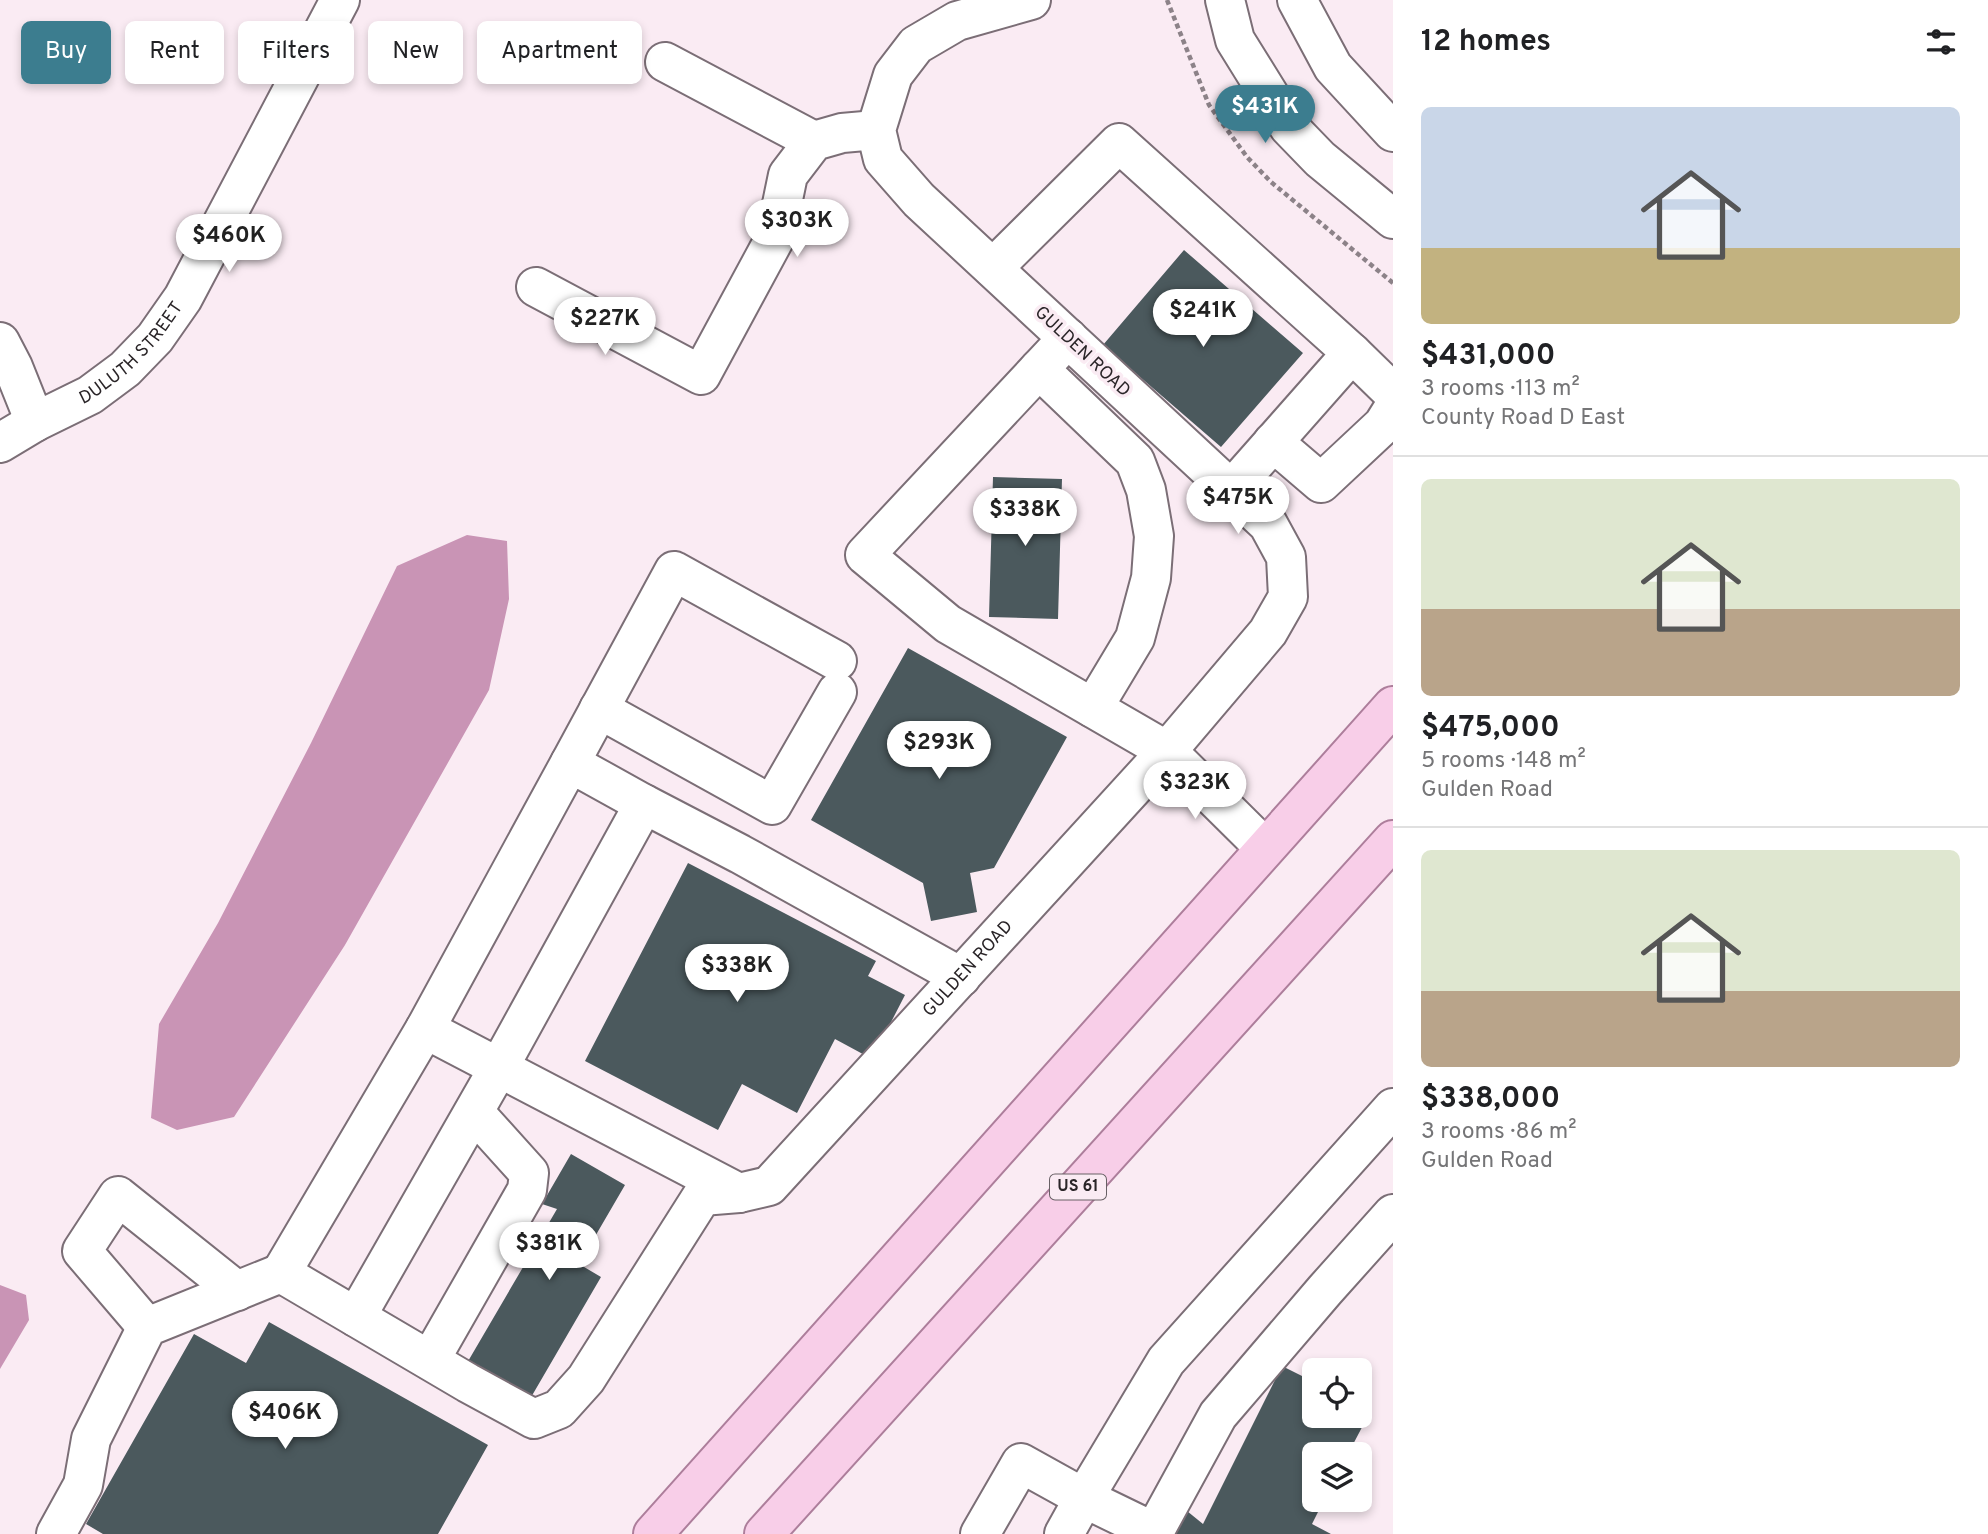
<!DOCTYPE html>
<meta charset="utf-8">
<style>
:root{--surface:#fff;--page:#f2f2f2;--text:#202124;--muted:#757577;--line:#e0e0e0;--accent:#3c7d8f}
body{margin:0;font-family:Overpass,sans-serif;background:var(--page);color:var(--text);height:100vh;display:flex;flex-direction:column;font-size:26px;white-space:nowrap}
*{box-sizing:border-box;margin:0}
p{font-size:23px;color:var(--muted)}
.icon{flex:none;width:38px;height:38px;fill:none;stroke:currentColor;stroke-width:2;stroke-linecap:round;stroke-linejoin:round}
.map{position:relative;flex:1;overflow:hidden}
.details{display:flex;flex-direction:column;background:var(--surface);width:595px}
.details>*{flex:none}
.banner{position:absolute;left:21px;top:21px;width:665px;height:63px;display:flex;gap:14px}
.fabs{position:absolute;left:1302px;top:1358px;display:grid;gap:14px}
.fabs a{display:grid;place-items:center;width:70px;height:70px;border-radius:10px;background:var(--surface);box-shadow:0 4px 10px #0003;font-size:35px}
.price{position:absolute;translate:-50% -60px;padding:0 16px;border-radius:24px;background:#fff;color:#222;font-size:23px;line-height:46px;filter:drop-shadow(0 2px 4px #0008)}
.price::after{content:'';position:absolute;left:50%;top:42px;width:21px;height:16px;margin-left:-10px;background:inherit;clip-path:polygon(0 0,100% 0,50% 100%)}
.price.current{background:var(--accent);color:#fff}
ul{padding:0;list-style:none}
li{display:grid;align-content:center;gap:14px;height:371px;padding:0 28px}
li+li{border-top:2px solid var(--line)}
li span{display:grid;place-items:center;height:217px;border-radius:10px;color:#555}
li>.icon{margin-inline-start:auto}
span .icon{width:126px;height:126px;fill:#fffc;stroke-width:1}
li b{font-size:30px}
h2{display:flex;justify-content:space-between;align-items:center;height:84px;padding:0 28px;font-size:30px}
.pill{padding:0 24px;border-radius:10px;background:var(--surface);box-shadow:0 4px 10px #0003;font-size:24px;line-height:63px}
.pill.current{background:var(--accent);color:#fff}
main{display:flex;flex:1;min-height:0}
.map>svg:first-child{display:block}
.water{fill:#c994b5}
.building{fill:#4b595d}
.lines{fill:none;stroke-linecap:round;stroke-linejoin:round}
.minor-casing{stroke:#7b6e76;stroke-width:42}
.major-casing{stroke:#ad7e9b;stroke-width:42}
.path{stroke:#8c8288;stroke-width:4.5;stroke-dasharray:5 3.5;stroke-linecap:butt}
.minor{stroke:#fff;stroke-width:38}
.major{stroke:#f8cee8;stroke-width:38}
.labels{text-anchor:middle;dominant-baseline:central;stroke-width:7;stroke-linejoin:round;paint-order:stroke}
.shield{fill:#faebf3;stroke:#686065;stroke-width:2}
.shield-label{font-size:16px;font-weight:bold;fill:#2a2528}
.street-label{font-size:18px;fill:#2a2528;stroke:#faebf3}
</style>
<main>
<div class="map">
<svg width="1393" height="1534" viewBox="0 0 1393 1534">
<rect width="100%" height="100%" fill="#faebf3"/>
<path class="water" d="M 467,535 L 507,541 L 509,599 L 489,690 L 345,945 L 234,1117 L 177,1130 L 151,1118 L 159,1024 L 218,923 L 311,743 L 397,566 Z
M 0,1285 L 26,1295 L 29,1320 L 0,1369 Z"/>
<path class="building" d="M 1184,250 L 1303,353 L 1221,447 L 1103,345 Z
M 993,477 L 1062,479 L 1058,619 L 989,617 Z
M 908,648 L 1067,737 L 994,868 L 970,873 L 977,912 L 931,921 L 923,883 L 811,820 Z
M 688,863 L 876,961 L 868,976 L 905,995 L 872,1059 L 835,1039 L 797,1113 L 742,1084 L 718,1130 L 585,1061 Z
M 571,1154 L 625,1185 L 579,1264 L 601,1277 L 530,1399 L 467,1363 L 557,1209 L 542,1204 Z
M 269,1322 L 488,1445 L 438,1534 L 103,1534 L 86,1524 L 194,1334 L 246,1363 Z
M 1282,1366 L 1314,1382 L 1314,1416 L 1360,1416 L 1360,1404 L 1371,1410 L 1348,1454 L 1314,1454 L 1314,1500 L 1324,1500 L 1312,1524 L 1331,1534 L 1174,1534 L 1187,1511 L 1203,1524 Z"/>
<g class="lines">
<g class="minor-casing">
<g id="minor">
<path d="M 1225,0 L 1235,40 L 1289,127 L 1320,159 L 1393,219"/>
<path d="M 1297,0 L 1333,67 L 1393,132"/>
<path d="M 665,62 L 814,141"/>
<path d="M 993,268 L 1119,143 L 1352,353 L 1231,490"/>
<path d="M 536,287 L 701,375 L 775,238 L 788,175 L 814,141 L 842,133 L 876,130"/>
<path d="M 1068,338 L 865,555 L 948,624 L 1167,751 L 1265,848"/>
<path d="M 0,342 L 13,367 L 35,422"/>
<path d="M 1352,353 L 1393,393"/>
<path d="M 1039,369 L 1135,461 L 1146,490 L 1154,536 L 1151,578 L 1135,638 L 1093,708"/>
<path d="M 1273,442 L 1321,483 L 1383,425 L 1393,409"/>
<path id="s1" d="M 0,443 L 35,422 L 90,395 L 125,369 L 155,338 L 183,298 L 340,0"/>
<path d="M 599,709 L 772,805 L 837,692"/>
<path d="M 570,763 L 674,571 L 837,661"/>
<path d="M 425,1029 L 570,763 L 644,804"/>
<path d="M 281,1273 L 425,1029 L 739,1193"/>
<path d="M 356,1317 L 498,1069 L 644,804 L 740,854 L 961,977"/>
<path d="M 147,1327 L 82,1251 L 118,1196 L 237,1291"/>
<path d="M 430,1360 L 527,1190 L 529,1173 L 474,1112"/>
<path id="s2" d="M 56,1534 L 83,1485 L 91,1439 L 147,1327 L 281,1273 L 468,1383 L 534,1419 L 559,1409 L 586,1379 L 702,1196 L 739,1193 L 769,1186 L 1167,751 L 1268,632 L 1288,597 L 1286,557 L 1268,524 L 919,200 L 883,159 L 876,130 L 893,75 L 916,45 L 957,21 L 1031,0"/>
<path d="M 980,1534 L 1021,1463 L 1084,1498 L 1154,1532 L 1218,1415 L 1325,1290 L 1393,1214"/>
<path d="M 1064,1534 L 1084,1498 L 1166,1361 L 1393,1108"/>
</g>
</g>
<g class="major-casing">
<path id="major" d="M 653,1534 L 1393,706
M 764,1534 L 1393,840"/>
</g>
<path class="path" d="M 1167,0 L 1209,105 L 1247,157 L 1271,182 L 1393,283"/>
<use href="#minor" class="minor"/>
<use href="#major" class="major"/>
</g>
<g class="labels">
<rect class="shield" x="1050" y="1174.5" width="56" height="25" rx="5"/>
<g class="shield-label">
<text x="1078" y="1187">US 61</text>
</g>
<g class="street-label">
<text stroke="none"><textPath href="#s1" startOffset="161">DULUTH STREET</textPath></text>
<text transform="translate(1082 352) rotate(43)">GULDEN ROAD</text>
<text stroke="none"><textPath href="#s2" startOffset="1311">GULDEN ROAD</textPath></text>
</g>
</g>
</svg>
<div class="fabs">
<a><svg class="icon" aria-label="locate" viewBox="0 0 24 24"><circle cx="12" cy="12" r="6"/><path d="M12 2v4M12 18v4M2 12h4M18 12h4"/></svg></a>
<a><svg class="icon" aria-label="layers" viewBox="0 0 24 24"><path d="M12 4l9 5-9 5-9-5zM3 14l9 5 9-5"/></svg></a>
</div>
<b class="price current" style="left:1265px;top:145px">$431K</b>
<b class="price" style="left:797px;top:259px">$303K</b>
<b class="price" style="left:229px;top:274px">$460K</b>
<b class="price" style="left:1203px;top:349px">$241K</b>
<b class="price" style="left:605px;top:357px">$227K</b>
<b class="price" style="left:1238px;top:536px">$475K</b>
<b class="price" style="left:1025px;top:548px">$338K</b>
<b class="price" style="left:939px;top:781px">$293K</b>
<b class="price" style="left:1195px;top:821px">$323K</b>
<b class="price" style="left:737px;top:1004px">$338K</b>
<b class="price" style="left:549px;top:1282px">$381K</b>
<b class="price" style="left:285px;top:1451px">$406K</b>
<div class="banner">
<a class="pill current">Buy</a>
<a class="pill">Rent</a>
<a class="pill">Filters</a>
<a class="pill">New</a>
<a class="pill">Apartment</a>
</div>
</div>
<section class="details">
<h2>12 homes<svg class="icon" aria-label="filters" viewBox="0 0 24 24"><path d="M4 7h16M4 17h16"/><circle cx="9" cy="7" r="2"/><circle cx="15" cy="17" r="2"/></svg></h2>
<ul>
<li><span style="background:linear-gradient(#c9d6e8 65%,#c2b280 0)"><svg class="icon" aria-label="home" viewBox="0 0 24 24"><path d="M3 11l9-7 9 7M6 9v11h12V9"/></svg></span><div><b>$431,000</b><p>3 rooms · 113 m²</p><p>County Road D East</p></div></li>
<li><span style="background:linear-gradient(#dfe7d0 60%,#b9a48a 0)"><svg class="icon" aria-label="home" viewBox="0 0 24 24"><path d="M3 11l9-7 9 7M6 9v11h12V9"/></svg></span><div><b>$475,000</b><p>5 rooms · 148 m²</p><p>Gulden Road</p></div></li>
<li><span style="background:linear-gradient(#dfe7d0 65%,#b9a48a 0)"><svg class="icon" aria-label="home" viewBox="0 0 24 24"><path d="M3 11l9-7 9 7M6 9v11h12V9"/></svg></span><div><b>$338,000</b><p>3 rooms · 86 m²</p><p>Gulden Road</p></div></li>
</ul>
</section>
</main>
